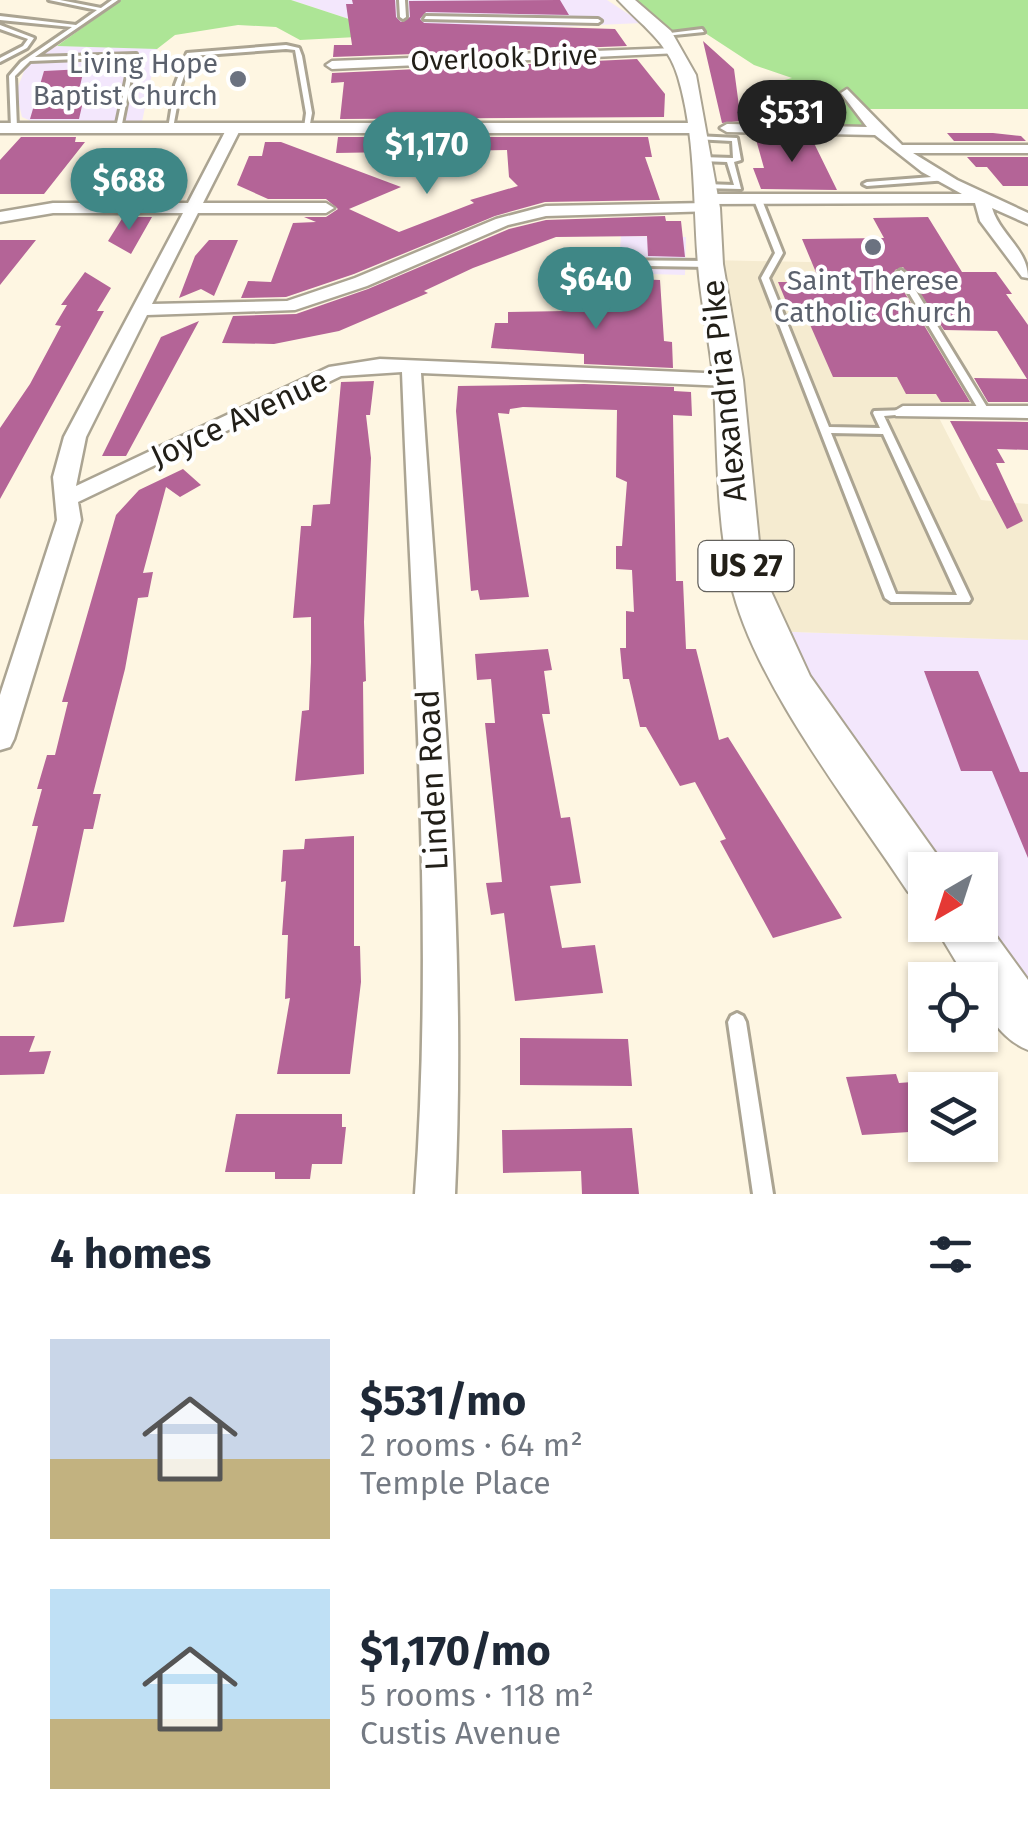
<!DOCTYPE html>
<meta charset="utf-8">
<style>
:root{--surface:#fff;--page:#f6f6f7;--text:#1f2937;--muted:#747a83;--accent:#3f8786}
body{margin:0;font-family:"Fira Sans",sans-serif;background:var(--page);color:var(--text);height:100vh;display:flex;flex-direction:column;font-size:38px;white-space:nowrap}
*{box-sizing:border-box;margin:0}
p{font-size:32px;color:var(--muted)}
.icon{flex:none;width:55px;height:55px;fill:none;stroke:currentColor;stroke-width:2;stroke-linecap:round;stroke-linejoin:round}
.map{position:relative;height:1194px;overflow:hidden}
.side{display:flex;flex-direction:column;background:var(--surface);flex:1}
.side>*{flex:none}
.needle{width:65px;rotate:219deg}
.tools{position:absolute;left:908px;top:852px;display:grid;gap:20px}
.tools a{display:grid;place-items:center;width:90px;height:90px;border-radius:0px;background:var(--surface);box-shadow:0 2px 8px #0004;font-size:50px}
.price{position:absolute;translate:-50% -85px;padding:0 22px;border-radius:35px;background:var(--accent);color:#fff;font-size:32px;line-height:65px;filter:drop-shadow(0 2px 5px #0008)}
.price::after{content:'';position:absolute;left:50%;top:60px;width:30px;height:22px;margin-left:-15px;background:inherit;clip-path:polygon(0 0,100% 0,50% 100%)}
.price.active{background:#222;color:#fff}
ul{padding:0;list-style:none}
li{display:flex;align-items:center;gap:30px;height:250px;padding:0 50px}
li span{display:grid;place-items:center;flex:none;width:280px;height:200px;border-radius:0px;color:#555}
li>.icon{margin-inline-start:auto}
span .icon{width:120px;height:120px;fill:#fffc;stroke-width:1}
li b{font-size:42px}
h2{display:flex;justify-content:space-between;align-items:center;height:120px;padding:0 50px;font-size:42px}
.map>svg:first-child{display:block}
.commercial{fill:#f3e7fc}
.built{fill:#f5ebd0}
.green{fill:#ade596}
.building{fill:#b46497}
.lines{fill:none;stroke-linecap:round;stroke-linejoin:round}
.service-casing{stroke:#aba492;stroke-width:6}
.minor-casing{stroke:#aba492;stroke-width:5}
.tertiary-casing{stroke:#aba492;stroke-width:5}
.primary-casing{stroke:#aba492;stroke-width:4}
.service{fill:#fff;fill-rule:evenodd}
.minor{fill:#fff;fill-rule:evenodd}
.tertiary{fill:#fff;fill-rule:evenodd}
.primary{fill:#fff;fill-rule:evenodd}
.worship-dot{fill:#6b7280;stroke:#fff;stroke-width:4}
.labels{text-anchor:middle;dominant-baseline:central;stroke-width:8;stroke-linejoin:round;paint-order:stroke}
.far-street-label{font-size:28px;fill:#221f18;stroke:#fff}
.far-worship-label{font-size:28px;fill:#5b616d;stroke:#fff;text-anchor:end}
.shield{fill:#fff;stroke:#64625d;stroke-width:2.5}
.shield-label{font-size:30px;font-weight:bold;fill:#221f18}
.street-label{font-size:32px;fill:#221f18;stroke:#fff}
</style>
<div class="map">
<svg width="1028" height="1194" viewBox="0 0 1028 1194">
<rect width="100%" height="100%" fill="#fef6e2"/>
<path class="commercial" d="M 291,0 L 607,0 L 642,23 L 508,29 L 355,21 Z
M 121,45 L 157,49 L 142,122 L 33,122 L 22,117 L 16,92 L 26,66 L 40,55 L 57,46 Z
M 621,236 L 686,237 L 685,275 L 580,272 L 581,261 L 619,261 Z
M 767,631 L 1028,640 L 1028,1024 L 980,925 L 980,870 L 925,870 Z"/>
<path class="built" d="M 710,260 L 896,264 L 985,412 L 936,412 L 981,500 L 1028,504 L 1028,640 L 767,631 Z"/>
<path class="green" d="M 121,0 L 291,0 L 355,21 L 508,29 L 300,40 L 276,27 L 238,25 L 175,35 L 157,49 L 57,46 Z
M 626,0 L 1028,0 L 1028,109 L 858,109 L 875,131 L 826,129 L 766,85 L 792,78 L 754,65 L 702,31 L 665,34 Z"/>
<path class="building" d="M 352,0 L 395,0 L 396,17 L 401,22 L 410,17 L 409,1 L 560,0 L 569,15 L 426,12 L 420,19 L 424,23 L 615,29 L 627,46 L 333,57 L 334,45 L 352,45 L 346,4 L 353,4 Z
M 703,41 L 734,69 L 741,121 L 722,123 Z
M 637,59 L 665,94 L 664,117 L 340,119 L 344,82 L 331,83 L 332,73 Z
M 84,69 L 80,86 L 88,86 L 87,104 L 82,106 L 79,119 L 30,119 L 44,71 Z
M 947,133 L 993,133 L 1021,136 L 1026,141 L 954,141 Z
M 755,136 L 811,137 L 837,190 L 761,189 L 753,168 L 764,168 Z
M 21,137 L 76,137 L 75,142 L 85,142 L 44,194 L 0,194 L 0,160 Z
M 338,137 L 648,137 L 652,157 L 645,157 L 660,200 L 545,202 L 495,216 L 354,274 L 286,297 L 241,298 L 248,281 L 271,282 L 293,223 L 316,222 L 304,217 L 326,217 L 338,209 L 326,199 L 268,199 L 237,185 L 249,156 L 262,156 L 265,142 L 281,142 L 401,187 L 349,209 L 399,232 L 474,203 L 470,200 L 518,186 L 509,177 L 507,150 L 336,153 Z
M 967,157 L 1028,157 L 1028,186 L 1003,186 L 987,167 L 976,167 Z
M 147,171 L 179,171 L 162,199 L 134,199 L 137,194 L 132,194 Z
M 665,216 L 666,221 L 681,221 L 685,257 L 648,256 L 647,236 L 556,237 L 473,268 L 424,291 L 428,293 L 339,331 L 274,344 L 222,343 L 233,316 L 296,314 L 368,289 L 509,229 L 546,220 Z
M 123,217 L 152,217 L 131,254 L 108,241 Z
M 928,217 L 962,272 L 996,272 L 1012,294 L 1006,294 L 1028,325 L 1028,402 L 988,402 L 974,378 L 1027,379 L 997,331 L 944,330 L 903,267 L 895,270 L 894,275 L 970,402 L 941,402 L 936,394 L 906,394 L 897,377 L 833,377 L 804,311 L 790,311 L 778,282 L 820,282 L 802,239 L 884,238 L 873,218 Z
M 0,240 L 36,240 L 0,285 Z
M 209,240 L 238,240 L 214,296 L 201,289 L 179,298 L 195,256 Z
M 85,272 L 111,288 L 97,311 L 104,311 L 0,499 L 0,428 L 30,384 L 61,326 L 55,325 L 67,305 L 61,305 Z
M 635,279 L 660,280 L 664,341 L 672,342 L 673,368 L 584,364 L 584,354 L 491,348 L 495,323 L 508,323 L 508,312 L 625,310 L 626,300 L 635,300 Z
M 199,321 L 126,456 L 102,456 L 161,337 Z
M 374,381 L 370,415 L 366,415 L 371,458 L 364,622 L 366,681 L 363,682 L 364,774 L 295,781 L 302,711 L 309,710 L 311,662 L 311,617 L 293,618 L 301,526 L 311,526 L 313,505 L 330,504 L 341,382 Z
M 584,384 L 674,387 L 674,391 L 691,392 L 692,416 L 673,415 L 676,581 L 683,581 L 686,649 L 696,649 L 719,740 L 728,737 L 842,918 L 773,938 L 720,841 L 726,839 L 695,782 L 680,786 L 646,727 L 640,727 L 629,679 L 623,679 L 620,648 L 626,648 L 626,611 L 634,612 L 632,570 L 616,569 L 616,546 L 622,546 L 627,482 L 616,477 L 617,410 L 523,407 L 510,409 L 509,414 L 498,413 L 529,597 L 480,600 L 478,590 L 471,591 L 456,411 L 458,386 Z
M 950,421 L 1028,422 L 1028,450 L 997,449 L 1005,463 L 996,463 L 1023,521 L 1007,529 Z
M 183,469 L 201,485 L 180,497 L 166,487 L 143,573 L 153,572 L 148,597 L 138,598 L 125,669 L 93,794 L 101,794 L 93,829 L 84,829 L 64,922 L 13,927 L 38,826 L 32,826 L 42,789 L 37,789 L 47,755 L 55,755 L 68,702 L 62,702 L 116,515 L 139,490 Z
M 548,649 L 552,670 L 544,671 L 550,714 L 542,714 L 561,818 L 570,817 L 581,883 L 550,886 L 562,948 L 595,945 L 603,993 L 515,1001 L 504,913 L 491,915 L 486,883 L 502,882 L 485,723 L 495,723 L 491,679 L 477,680 L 475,654 Z
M 924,671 L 978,671 L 1020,772 L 1028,772 L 1028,858 L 992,771 L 961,771 Z
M 354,836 L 354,946 L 360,946 L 361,982 L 350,1074 L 277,1074 L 290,998 L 285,999 L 288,935 L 282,935 L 286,881 L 281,882 L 283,850 L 304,849 L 305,839 Z
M 0,1036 L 35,1036 L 29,1052 L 51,1051 L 44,1074 L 0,1075 Z
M 520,1038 L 628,1039 L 632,1086 L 520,1085 Z
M 896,1074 L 899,1083 L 925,1081 L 925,1131 L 862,1135 L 846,1077 Z
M 236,1114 L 342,1114 L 342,1127 L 346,1127 L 342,1164 L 312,1164 L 310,1179 L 275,1179 L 275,1172 L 225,1172 Z
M 632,1128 L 639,1194 L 582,1194 L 581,1171 L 503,1173 L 502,1130 Z"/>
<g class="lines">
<g class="service-casing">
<path id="service" d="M 49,0 L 60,0 L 101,8 L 112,0 L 118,0 L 35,57 L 136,54 L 121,129 L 116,128 L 131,57 L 30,61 L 15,76 L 17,128 L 14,130 L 11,128 L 9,76 L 21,62 L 72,27 L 0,20 L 0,16 L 76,25 L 97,10 Z
M 399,0 L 405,0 L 406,17 L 403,19 L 400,17 Z
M 426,16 L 598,19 L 601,21 L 598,23 L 424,19 Z
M 0,25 L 34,38 L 27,48 L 0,62 L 0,58 L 23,46 L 28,39 L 0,29 Z
M 702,29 L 704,32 L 665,36 L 662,34 Z
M 286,45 L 299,48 L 302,56 L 312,113 L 309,129 L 304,128 L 306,113 L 295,50 L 286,49 L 191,56 L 181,85 L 173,128 L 168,129 L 175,85 L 187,53 Z
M 696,136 L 737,138 L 741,160 L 734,162 L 741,189 L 702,188 L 701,186 L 705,184 L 734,185 L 727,162 L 701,161 L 697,159 L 701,157 L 733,158 L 732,141 L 694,139 L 693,138 Z
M 945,176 L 948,176 L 948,180 L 867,186 L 863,184 L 867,182 Z
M 755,198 L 762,200 L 783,253 L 769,278 L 829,427 L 880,428 L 873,413 L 874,411 L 907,410 L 907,414 L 884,416 L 971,599 L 969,602 L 891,602 L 885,598 L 761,278 L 775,253 L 754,200 ZM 831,433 L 883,434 L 957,595 L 896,594 Z
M 590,260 L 710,261 L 714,264 L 710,267 L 587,265 L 587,261 Z
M 901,270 L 905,273 L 990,412 L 989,414 L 981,414 L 980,412 L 897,273 Z
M 737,1013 L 743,1016 L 746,1022 L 773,1194 L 753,1194 L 728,1022 L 731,1016 Z"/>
</g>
<g class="minor-casing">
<path id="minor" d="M 675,48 L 679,53 L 332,69 L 326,65 L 332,61 Z
M 847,89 L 902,145 L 1028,145 L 1028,153 L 913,153 L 957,180 L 1028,213 L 1028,224 L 992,208 C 1000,235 1028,249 1028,278 L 1022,277 L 980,221 L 975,203 L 709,204 L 717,208 L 714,211 L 546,216 L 508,225 L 367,286 L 295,310 L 147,315 L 86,437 L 76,486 L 329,367 L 380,359 L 728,374 L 738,380 L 728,386 L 421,373 C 438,646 468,920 455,1194 L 415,1194 C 435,921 412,645 402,372 L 341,376 L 78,502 L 81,520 L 14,739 L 10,747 L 0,750 L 0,695 L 57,520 L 53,477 L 64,437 L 183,213 L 53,213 L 0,222 L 0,212 L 53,203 L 188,203 L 227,128 L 234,124 L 241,128 L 203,203 L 326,203 L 334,208 L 326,213 L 198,213 L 152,304 L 287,301 L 355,278 L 496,219 L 546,206 L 707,203 L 699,199 L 707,194 L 962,194 L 922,172 L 875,135 L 727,132 L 720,128 L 727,124 L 867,127 L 841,93 Z
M 903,406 L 1028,406 L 1028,418 L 896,416 L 893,412 Z"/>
</g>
<g class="tertiary-casing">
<path id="tertiary" d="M 0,123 L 694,123 L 702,128 L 694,133 L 0,133 Z"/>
</g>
<g class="primary-casing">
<path id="primary" d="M 618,0 L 635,0 L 671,31 L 696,75 L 720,208 L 723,264 L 743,380 L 759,542 L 769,587 L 810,676 L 942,862 L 946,870 L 925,870 L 925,898 L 908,892 C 852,807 752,680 731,583 C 716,519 718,451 714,386 C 711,346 701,306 698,265 C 693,203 696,137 678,77 C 668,42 641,25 618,0 Z
M 980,914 L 1028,980 L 1028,1050 C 1001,1039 980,1010 980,980 L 967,980 L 934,925 L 980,925 Z"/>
</g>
<use href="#service" class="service"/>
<use href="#minor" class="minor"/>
<use href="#tertiary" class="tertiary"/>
<use href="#primary" class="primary"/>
</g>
<g class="worship-dot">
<circle cx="238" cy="79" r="10"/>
<circle cx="873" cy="247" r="10"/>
</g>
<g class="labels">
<g class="far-street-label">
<text transform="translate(504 58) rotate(-2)">Overlook Drive</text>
</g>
<g class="far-worship-label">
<text x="218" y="63">Living Hope<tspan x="218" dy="32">Baptist Church</tspan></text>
<text x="873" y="280" text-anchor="middle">Saint Therese<tspan x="873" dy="32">Catholic Church</tspan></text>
</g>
<rect class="shield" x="698.5" y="541" width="95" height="50" rx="8"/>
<g class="shield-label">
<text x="746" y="566">US 27</text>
</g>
<g class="street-label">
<text transform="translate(724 391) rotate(-96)">Alexandria Pike</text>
<text transform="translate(239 418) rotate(-25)">Joyce Avenue</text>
<text transform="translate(432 780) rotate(-93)">Linden Road</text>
</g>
</g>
</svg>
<div class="tools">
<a><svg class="needle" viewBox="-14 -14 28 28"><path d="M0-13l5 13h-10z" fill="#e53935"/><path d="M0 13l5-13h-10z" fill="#747a83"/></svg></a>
<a><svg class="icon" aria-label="locate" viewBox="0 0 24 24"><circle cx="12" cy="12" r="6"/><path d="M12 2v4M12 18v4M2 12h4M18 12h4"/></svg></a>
<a><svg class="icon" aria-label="layers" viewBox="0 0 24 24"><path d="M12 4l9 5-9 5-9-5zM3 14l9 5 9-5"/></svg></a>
</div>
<b class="price active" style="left:792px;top:165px">$531</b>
<b class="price" style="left:427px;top:197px">$1,170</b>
<b class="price" style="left:129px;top:233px">$688</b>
<b class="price" style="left:596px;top:332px">$640</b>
</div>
<section class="side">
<h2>4 homes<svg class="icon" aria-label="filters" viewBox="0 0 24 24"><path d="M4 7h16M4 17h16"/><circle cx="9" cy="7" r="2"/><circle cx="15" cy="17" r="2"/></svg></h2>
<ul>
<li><span style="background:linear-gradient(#c9d6e8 60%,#c2b280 0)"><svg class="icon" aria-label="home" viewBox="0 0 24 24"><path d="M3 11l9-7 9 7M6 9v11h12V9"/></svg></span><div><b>$531/mo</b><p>2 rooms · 64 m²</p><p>Temple Place</p></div></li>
<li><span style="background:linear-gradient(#bfe0f5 65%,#c2b280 0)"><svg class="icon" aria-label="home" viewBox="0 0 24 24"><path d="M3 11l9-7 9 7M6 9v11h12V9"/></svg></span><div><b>$1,170/mo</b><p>5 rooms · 118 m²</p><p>Custis Avenue</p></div></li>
</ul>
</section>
